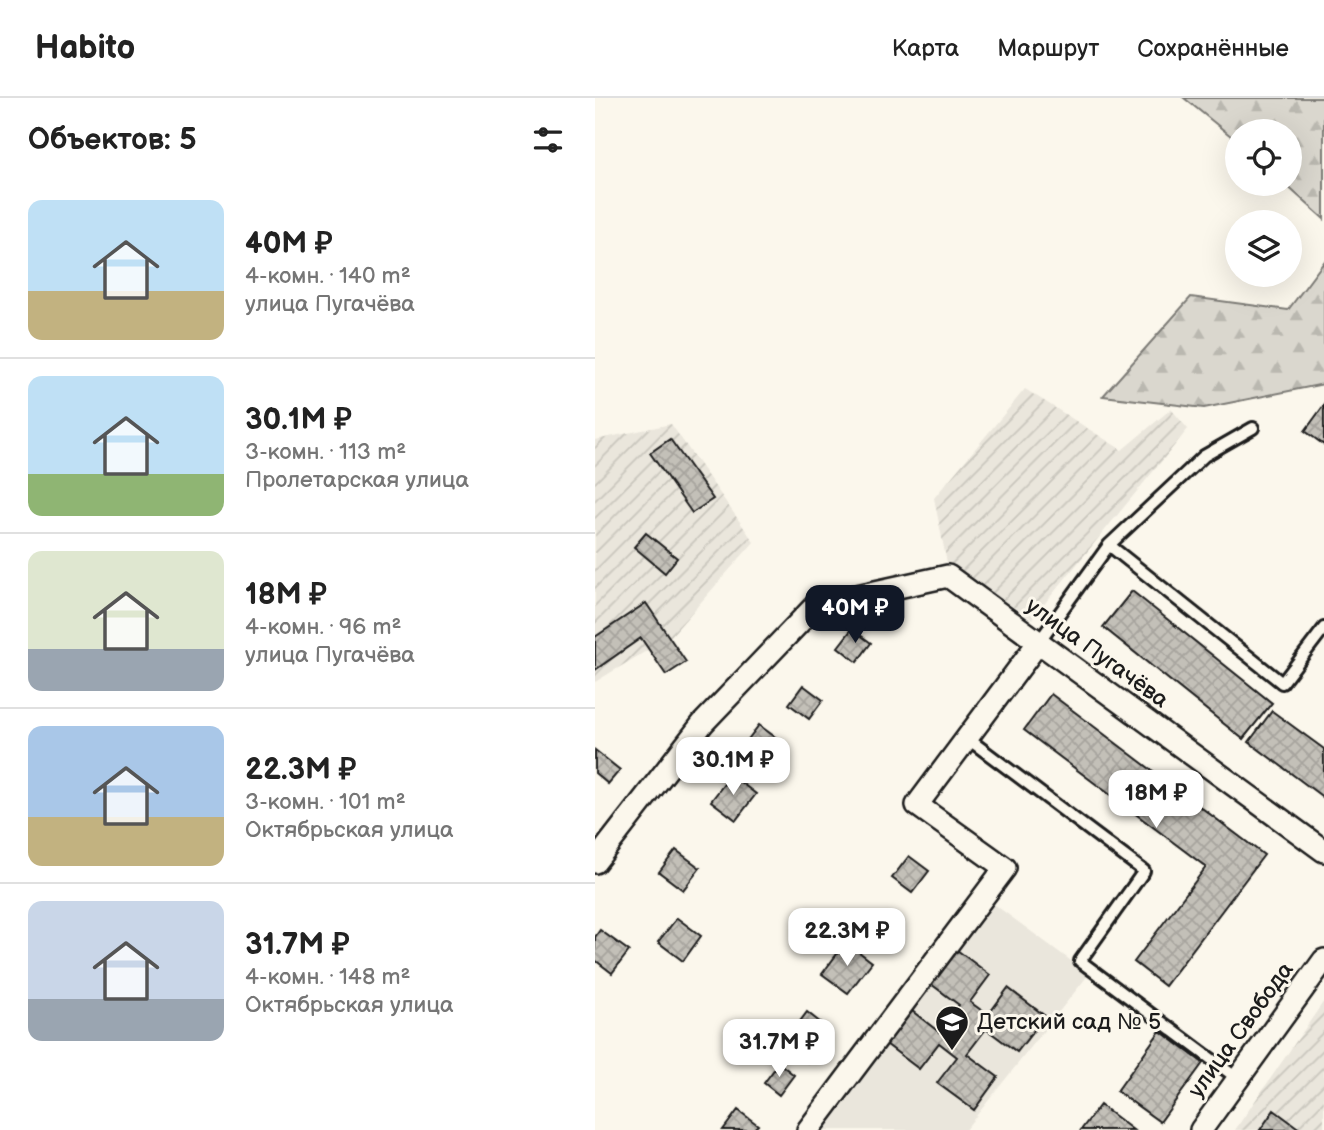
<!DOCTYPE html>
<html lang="ru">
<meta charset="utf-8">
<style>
:root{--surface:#fff;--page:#f6f6f6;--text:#222;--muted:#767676;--line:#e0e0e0;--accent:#111827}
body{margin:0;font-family:"Balsamiq Sans",sans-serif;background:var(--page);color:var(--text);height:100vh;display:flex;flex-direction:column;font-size:26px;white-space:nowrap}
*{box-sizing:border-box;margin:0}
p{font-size:23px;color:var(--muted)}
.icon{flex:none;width:38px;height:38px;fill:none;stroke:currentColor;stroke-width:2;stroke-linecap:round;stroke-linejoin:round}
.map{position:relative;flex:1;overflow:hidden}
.sheet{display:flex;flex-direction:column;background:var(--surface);width:595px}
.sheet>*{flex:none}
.controls{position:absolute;left:630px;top:21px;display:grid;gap:14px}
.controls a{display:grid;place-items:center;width:77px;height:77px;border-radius:50%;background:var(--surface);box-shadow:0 7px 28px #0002;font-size:35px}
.price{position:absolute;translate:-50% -60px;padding:0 16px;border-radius:14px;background:#fff;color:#222;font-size:23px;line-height:46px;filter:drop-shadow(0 2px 4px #0008)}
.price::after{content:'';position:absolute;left:50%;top:42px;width:21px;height:16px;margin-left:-10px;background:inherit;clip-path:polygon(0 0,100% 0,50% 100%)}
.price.selected{background:var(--accent);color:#fff}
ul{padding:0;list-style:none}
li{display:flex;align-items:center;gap:21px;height:175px;padding:0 28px}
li+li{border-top:2px solid var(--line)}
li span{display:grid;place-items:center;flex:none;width:196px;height:140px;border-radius:14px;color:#555}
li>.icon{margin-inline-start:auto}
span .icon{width:84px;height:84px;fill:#fffc;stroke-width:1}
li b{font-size:30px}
h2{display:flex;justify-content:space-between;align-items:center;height:84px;padding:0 28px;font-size:30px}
header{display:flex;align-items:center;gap:42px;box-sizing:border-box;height:98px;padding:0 35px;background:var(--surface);border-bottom:2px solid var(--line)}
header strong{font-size:33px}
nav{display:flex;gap:38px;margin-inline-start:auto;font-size:24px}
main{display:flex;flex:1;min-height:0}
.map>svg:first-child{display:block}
.built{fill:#eae6dc}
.industrial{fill:url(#industrial-furrows)}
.forest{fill:url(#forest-firs);stroke:#7b7a75;stroke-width:2}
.building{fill:url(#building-cross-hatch);stroke:#1c1c1c;stroke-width:2}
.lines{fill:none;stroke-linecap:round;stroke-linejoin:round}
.lane-casing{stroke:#1c1c1c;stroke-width:16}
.street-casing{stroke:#1c1c1c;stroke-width:26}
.lane{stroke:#fbf7ec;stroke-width:10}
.street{stroke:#fbf7ec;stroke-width:21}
.labels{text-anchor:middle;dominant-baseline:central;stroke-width:6;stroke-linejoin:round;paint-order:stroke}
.street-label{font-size:23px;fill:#1c1c1c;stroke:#fbf7ec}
.poi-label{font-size:23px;fill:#1c1c1c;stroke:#fbf7ec;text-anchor:start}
</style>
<header>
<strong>Habito</strong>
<nav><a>Карта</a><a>Маршрут</a><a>Сохранённые</a></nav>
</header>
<main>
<section class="sheet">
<h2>Объектов: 5<svg class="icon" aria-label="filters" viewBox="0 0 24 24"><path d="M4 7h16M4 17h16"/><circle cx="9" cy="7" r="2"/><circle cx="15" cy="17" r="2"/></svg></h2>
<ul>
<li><span style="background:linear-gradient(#bfe0f5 65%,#c2b280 0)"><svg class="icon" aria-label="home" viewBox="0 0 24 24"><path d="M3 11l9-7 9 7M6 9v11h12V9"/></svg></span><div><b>40M ₽</b><p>4-комн. · 140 m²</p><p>улица Пугачёва</p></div></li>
<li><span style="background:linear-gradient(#bfe0f5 70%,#8fb573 0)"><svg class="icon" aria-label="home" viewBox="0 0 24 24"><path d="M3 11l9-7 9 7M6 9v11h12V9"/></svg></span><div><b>30.1M ₽</b><p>3-комн. · 113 m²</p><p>Пролетарская улица</p></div></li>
<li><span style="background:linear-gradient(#dfe7d0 70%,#9aa5b1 0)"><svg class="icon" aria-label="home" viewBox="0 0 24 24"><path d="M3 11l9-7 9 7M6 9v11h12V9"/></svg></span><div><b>18M ₽</b><p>4-комн. · 96 m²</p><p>улица Пугачёва</p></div></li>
<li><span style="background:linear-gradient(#a9c7e8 65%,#c2b280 0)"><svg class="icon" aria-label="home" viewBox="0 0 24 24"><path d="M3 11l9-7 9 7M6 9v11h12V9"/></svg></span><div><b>22.3M ₽</b><p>3-комн. · 101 m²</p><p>Октябрьская улица</p></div></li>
<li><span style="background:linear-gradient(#c9d6e8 70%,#9aa5b1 0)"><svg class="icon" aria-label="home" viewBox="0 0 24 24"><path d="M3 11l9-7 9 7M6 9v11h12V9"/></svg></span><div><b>31.7M ₽</b><p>4-комн. · 148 m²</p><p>Октябрьская улица</p></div></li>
</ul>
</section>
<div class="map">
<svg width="729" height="1032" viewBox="0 0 729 1032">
<defs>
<pattern id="industrial-furrows" width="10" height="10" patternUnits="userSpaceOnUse" patternTransform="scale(1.75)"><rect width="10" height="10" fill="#eae6dc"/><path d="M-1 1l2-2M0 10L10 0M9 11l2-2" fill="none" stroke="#c8c5bc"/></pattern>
<pattern id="forest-firs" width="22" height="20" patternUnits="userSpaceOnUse" patternTransform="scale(1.75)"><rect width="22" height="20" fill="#dad7ce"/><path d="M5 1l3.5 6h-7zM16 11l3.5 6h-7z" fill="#bab8b0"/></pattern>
<pattern id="building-cross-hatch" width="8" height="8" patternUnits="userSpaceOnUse" patternTransform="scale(1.75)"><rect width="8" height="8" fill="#c3c0b8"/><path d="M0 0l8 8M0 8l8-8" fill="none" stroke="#a7a49e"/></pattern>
</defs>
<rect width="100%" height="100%" fill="#fbf7ec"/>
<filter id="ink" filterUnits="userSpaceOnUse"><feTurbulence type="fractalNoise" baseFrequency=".0143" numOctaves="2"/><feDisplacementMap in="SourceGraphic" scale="14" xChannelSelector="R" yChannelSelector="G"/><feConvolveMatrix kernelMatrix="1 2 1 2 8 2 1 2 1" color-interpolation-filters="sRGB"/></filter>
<g filter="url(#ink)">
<path class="built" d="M 396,804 L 494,876 L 370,1032 L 224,1032 Z"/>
<path class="industrial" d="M 430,291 L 527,352 L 576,311 L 593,331 L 437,521 L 352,465 L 339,400 Z
M 76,326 L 159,444 L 76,538 L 0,584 L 0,342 Z
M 729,903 L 729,1032 L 640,1032 Z"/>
<path class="forest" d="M 589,0 L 729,0 L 729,121 L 690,86 L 695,86 L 695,33 L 642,33 L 642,43 Z
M 729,164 L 729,286 L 609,310 L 508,298 L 596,199 L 693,212 Z"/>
<path class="building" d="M 729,307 L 729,347 L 710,333 Z
M 75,341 L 118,401 L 97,415 L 55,355 Z
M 51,435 L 82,460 L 70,475 L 39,449 Z
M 537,493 L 677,605 L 648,641 L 508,529 Z
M 51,505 L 91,564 L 71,577 L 46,540 L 0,572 L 0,539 Z
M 257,531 L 276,545 L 262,564 L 243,549 Z
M 208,587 L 228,602 L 214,621 L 194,606 Z
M 456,596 L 669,757 L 570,888 L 539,864 L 611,769 L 429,632 Z
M 677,613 L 729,651 L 729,700 L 654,644 Z
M 164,627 L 191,647 L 178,664 L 151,644 Z
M 0,652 L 25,672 L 13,686 L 0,675 Z
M 136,677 L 161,696 L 141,722 L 116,703 Z
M 81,752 L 105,770 L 88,792 L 64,774 Z
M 314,758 L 334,773 L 317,795 L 297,780 Z
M 293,817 L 305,828 L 294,841 L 282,830 Z
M 82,820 L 106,838 L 88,863 L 63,844 Z
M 5,832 L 34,853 L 17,875 L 0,862 L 0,839 Z
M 251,844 L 277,864 L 253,895 L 227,876 Z
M 362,852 L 395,877 L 375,904 L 393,917 L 413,890 L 450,918 L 422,954 L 391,931 L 372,956 L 403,979 L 379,1012 L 342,985 L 362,959 L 344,945 L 324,971 L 291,946 L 317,913 L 344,934 L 364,907 L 336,886 Z
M 212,914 L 236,933 L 212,964 L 188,946 Z
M 565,933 L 608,965 L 565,1024 L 522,993 Z
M 184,965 L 199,977 L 184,997 L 169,985 Z
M 505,1007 L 538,1032 L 486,1032 Z
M 143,1012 L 163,1027 L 158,1032 L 128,1032 Z
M 679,1012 L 706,1032 L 665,1032 Z"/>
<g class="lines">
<g class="lane-casing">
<path id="lane" d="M 514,447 L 609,358 L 658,330
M 443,545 L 514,447 L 687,585 L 729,530
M 372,640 L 549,773 L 485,863 L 643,981"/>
</g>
<g class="street-casing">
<path id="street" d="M 0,764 L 108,625 L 221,507 L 353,478 L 729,753
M 213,1032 L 410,770 L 322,707 L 443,545
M 606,1032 L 729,862"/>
</g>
<use href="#lane" class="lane"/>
<use href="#street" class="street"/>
</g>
</g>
<defs>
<g id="school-pin" transform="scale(1.75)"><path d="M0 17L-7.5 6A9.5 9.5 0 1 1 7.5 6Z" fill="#1c1c1c" stroke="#fbf7ec"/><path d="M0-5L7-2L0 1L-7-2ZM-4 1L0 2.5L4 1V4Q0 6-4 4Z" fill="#fff"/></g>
</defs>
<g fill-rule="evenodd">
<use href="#school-pin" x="357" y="924"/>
</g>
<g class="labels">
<g class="street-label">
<text transform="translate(502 555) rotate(36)">улица Пугачёва</text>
<text transform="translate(646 932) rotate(-54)">улица Свобода</text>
</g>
<g class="poi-label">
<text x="382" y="924">Детский сад № 5</text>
</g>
</g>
</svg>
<div class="controls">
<a><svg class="icon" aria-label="locate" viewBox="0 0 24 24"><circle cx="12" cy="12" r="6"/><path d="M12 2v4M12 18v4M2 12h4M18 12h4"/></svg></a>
<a><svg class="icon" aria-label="layers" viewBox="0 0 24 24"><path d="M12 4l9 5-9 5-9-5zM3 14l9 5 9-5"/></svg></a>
</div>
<b class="price selected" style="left:260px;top:547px">40M ₽</b>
<b class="price" style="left:138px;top:699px">30.1M ₽</b>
<b class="price" style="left:561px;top:732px">18M ₽</b>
<b class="price" style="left:252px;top:870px">22.3M ₽</b>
<b class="price" style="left:184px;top:981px">31.7M ₽</b>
</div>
</main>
